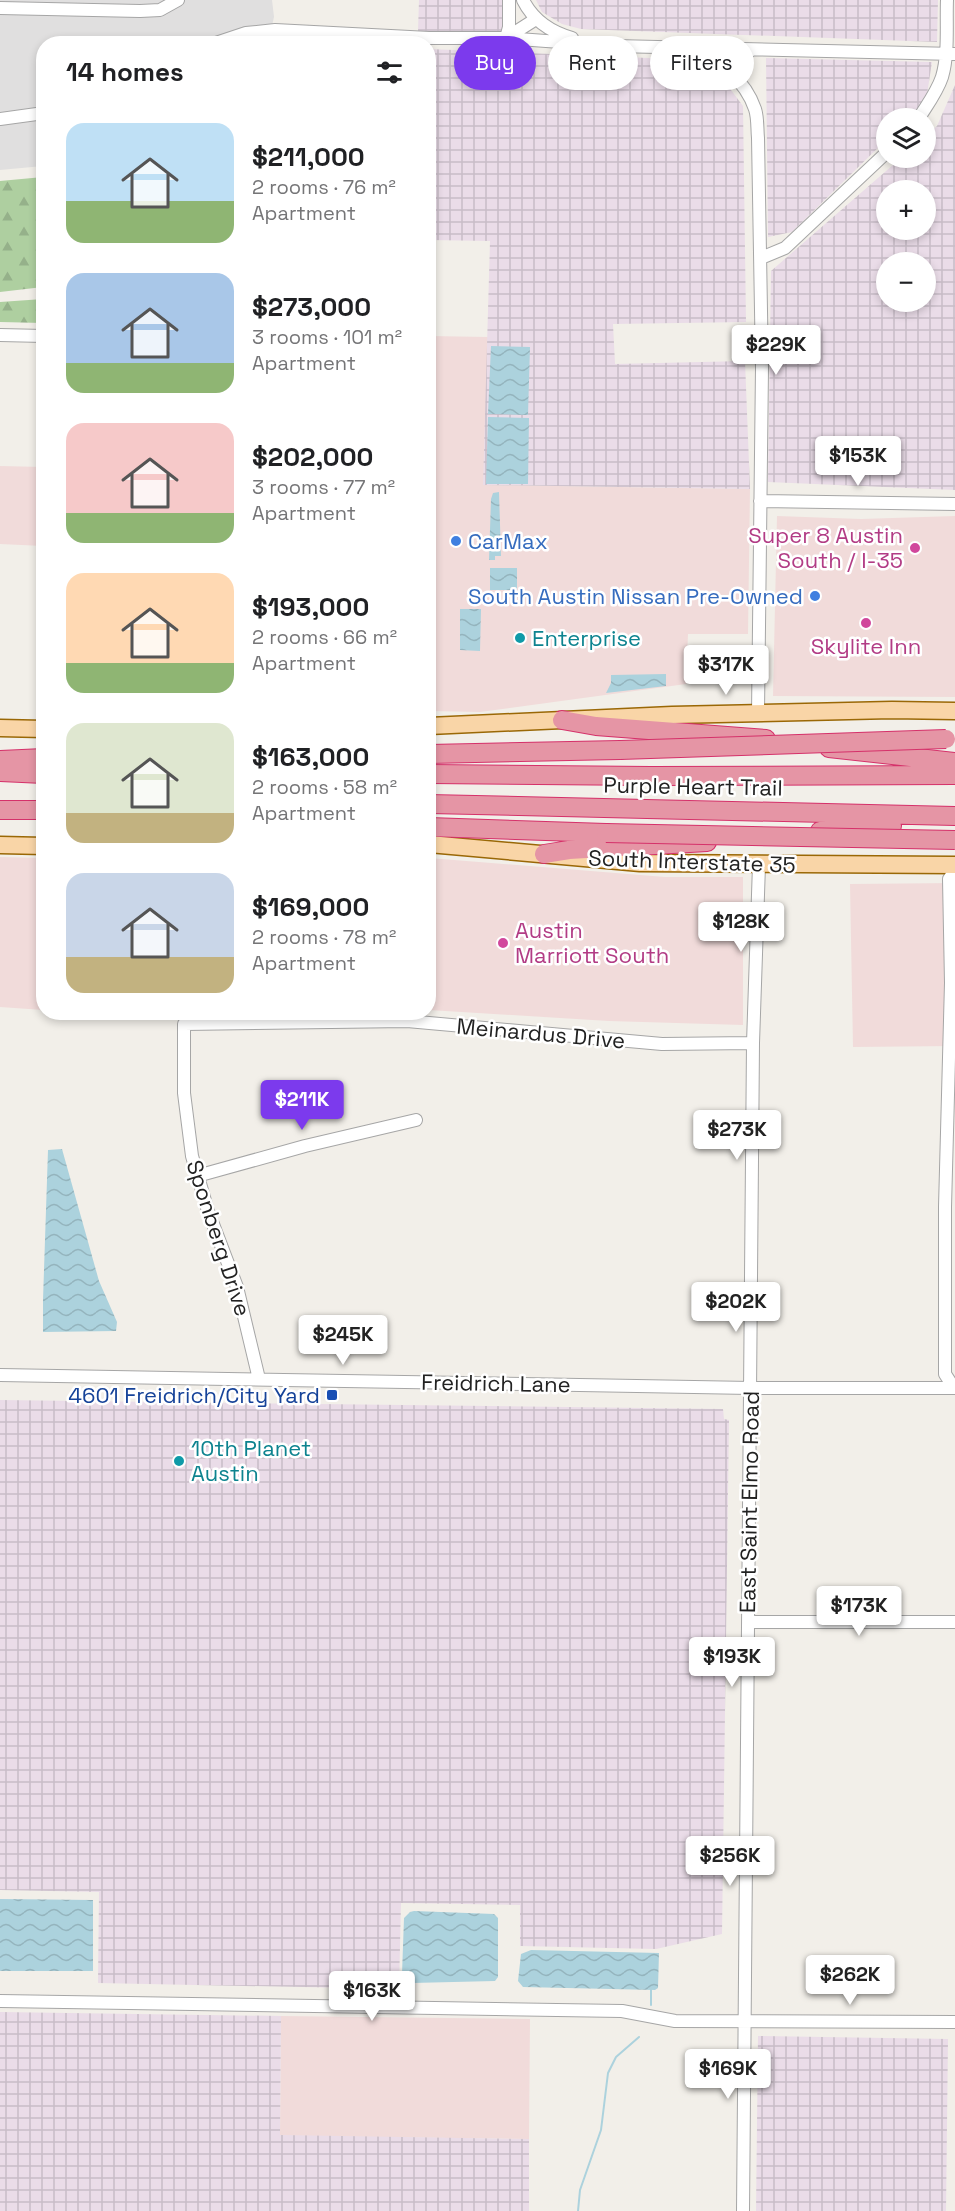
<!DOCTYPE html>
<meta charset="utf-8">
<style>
:root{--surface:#fff;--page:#f6f6f6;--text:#202124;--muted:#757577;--accent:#7c3aed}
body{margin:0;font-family:"Space Grotesk",sans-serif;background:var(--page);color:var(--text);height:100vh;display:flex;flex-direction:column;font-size:22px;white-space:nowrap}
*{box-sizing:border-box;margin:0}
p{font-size:20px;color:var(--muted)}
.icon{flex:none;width:33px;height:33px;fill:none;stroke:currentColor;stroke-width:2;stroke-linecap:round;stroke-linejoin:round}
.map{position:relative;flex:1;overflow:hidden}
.side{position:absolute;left:36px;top:36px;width:400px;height:984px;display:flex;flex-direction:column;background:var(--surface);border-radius:24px;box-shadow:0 3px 9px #0003}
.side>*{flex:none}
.top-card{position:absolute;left:454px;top:36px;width:410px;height:54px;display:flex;gap:12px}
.fabs{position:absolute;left:876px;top:108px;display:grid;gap:12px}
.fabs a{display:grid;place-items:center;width:60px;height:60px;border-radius:50%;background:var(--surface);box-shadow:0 3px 9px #0003;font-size:30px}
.price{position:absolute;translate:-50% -51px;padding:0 14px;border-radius:6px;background:#fff;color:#222;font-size:20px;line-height:39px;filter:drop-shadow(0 2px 3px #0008)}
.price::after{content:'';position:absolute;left:50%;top:36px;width:18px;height:14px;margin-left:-9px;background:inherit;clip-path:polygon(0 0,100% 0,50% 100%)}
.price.active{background:var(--accent);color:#fff}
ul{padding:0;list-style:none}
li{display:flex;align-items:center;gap:18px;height:150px;padding:0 30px}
li span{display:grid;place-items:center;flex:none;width:168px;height:120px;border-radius:18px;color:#555}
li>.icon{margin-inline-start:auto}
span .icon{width:72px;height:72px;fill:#fffc;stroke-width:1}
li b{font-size:26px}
h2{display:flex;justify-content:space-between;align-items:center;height:72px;padding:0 30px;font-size:26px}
.tag{padding:0 21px;border-radius:27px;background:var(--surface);box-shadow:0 3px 9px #0003;font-size:21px;line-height:54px}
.tag.active{background:var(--accent);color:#fff}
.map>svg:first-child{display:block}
.residential{fill:#e0dfdf}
.commercial{fill:#f1dbda}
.industrial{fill:url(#industrial-grid);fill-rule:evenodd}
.forest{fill:url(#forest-firs)}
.water{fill:url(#water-waves)}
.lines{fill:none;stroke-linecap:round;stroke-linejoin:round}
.stream{stroke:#acd2dd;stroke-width:2}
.minor-casing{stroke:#a6a6a6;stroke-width:14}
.major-casing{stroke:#9a6806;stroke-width:19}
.highway-casing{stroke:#d5316a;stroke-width:20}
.minor{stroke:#fff;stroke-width:12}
.major{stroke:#f9d5a7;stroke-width:16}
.highway{stroke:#e595a5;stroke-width:18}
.highway-bridge-casing{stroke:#d5316a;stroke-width:20;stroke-linecap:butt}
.highway-bridge{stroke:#e595a5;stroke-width:18}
.shop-dot{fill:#3f7fe0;stroke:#fff;stroke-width:2}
.hotel-dot{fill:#d1479c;stroke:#fff;stroke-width:2}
.culture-dot{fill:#0f9aa8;stroke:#fff;stroke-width:2}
.transit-dot{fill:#1a4fb4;stroke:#fff;stroke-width:2}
.labels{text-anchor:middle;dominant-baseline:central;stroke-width:5;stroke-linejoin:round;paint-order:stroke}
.hotel-label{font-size:22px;fill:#b23c85;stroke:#fff;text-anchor:end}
.shop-label{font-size:22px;fill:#366cbe;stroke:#fff;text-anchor:start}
.culture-label{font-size:22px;fill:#0d838f;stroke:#fff;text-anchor:start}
.street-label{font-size:22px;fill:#222;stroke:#fff}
.transit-label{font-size:22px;fill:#164399;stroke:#fff;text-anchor:end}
</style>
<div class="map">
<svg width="955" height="2211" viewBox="0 0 955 2211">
<defs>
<pattern id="industrial-grid" width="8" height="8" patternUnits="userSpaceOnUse" patternTransform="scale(1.5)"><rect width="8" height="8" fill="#eadce8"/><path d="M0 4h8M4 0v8" fill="none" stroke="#c8bcc7"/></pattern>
<pattern id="forest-firs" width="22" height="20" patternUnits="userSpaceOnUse" patternTransform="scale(1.5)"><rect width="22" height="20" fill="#aecfa0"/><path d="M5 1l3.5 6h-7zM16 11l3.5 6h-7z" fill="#95b18a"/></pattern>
<pattern id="water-waves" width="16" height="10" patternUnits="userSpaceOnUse" patternTransform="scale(1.5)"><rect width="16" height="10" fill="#acd2dd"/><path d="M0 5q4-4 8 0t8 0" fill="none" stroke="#94b4bd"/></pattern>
</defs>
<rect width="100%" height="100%" fill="#f2efe9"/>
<path class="residential" d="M 0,0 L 272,0 L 274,17 L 268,43 L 44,44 L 43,166 L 0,170 Z"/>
<path class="commercial" d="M 429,336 L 488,337 L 484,485 L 750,489 L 748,634 L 688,634 L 686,684 L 480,712 L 429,711 Z
M 0,466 L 43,467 L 43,546 L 0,544 Z
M 777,516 L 861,519 L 955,516 L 955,697 L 773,696 Z
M 0,857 L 43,858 L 43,1010 L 0,1007 Z
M 429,858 L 665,877 L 743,877 L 743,1025 L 609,1021 L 429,1010 Z
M 955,883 L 955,1046 L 853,1047 L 850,884 Z
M 281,2016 L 530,2019 L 529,2139 L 280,2136 Z"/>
<path class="industrial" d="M 419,0 L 502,0 L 502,31 L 418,31 Z
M 536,0 L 938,0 L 937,42 L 581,29 L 562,24 L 542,12 Z
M 429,49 L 672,59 L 719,74 L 743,106 L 746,322 L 613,324 L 615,364 L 745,361 L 750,489 L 483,485 L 490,241 L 429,240 Z
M 766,58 L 932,62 L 926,101 L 908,118 L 886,118 L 886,140 L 792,232 L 768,237 Z
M 955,85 L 955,490 L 768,482 L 771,271 L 901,158 L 926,158 L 926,136 L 937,126 ZM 886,190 L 926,190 L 926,230 L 886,230 ZM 926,262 L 926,302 L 886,302 L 886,262 Z
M 0,1400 L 723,1409 L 724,1419 L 729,1420 L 722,1934 L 656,1949 L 520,1946 L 520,1905 L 401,1903 L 399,1989 L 98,1983 L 99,1892 L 0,1890 Z
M 0,2012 L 281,2016 L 280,2135 L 529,2139 L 529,2211 L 0,2211 Z
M 758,2036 L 948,2039 L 946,2211 L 756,2211 Z"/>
<path class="forest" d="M 43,177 L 43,287 L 0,292 L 0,181 Z
M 43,299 L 43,323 L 0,322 L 0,302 Z"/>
<path class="water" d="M 491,346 L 530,347 L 528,415 L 488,414 Z
M 488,417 L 529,418 L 528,484 L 486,484 Z
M 499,492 L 501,556 L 495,556 L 495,560 L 489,560 L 491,499 L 493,493 Z
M 490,568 L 517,568 L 517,590 L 490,590 Z
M 460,609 L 481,609 L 480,651 L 460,650 Z
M 666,674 L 666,686 L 606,693 L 611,683 L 611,675 Z
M 62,1149 L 99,1281 L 117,1322 L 116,1331 L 43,1332 L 43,1300 L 48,1150 Z
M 0,1899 L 93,1900 L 93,1971 L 0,1971 Z
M 414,1911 L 494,1914 L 498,1918 L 498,1977 L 495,1981 L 412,1983 L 407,1982 L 402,1974 L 404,1918 L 410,1912 Z
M 531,1950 L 659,1953 L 658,1988 L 655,1990 L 523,1987 L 518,1981 L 521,1954 Z"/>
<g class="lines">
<path class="stream" d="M 651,1988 L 651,2005
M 578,2211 L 580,2190 L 601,2130 L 608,2073 L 616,2057 L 639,2037"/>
<g class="minor-casing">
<path id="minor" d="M 523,0 C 533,20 551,32 572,38
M 0,8 L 140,11 L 160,10 L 178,0
M 275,30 L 276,44
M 506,38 L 509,27 L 509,0
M 506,38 L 536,19
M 213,44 L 246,33 L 275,30 L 429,38 L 506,38 L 615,46 L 955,54
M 693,52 C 721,61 745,80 755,109 C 758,118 757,128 758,138 L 762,368 L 758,713
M 728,69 L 751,50
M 919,118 C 927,105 937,92 942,77 C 949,53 946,25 947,0
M 0,119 L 44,113
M 761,258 L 785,248 L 886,153
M 0,335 L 44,336
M 760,501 L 955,504
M 197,1176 L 305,1146 L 416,1120
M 0,1375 L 751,1388 L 955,1388
M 259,1379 L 237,1287 L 208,1211 L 192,1156 L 184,1093 L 184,1024 L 407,1021 L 662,1044 L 753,1043
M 954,1388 L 945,1374 L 945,1207 L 951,983 L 949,879 L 955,870
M 748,1622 L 955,1622
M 0,2001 L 622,2011 L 675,2021 L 955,2022
M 743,2211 L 753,1043 L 759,865"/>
</g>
<g class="major-casing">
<path id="major" d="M 429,726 L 672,715 L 892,710 L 955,711
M 0,728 L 44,729
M 429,844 L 640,863 L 955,865
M 0,845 L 44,846"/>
</g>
<g class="highway-casing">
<path id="highway" d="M 562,720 L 596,726 L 766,739
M 829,748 L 955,762
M 429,754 L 620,750
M 0,760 L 44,758
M 0,772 L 44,774
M 429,774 L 651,776 L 955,775
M 429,804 L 955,816
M 0,810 L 44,810
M 429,827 L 606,833
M 820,831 L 892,826
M 544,854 L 569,850 L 707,842"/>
</g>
<use href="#minor" class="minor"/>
<use href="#major" class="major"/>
<use href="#highway" class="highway"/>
<g class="highway-bridge-casing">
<path id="highway-bridge" d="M 620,750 L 946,739
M 606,833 L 955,840"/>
</g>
<use href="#highway-bridge" class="highway-bridge"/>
</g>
<g class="shop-dot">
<circle cx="456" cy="541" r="6"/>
<circle cx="815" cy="596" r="6"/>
</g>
<g class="hotel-dot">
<circle cx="915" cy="548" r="6"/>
<circle cx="866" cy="623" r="6"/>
<circle cx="503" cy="943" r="6"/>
</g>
<g class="culture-dot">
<circle cx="520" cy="638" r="6"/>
<circle cx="179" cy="1461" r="6"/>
</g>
<rect class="transit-dot" x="326" y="1389" width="12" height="12" rx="3"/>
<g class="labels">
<g class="hotel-label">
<text x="903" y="535">Super 8 Austin<tspan x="903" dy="25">South / I-35</tspan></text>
<text x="866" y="646" text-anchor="middle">Skylite Inn</text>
<text x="515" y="930" text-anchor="start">Austin<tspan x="515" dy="25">Marriott South</tspan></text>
</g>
<g class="shop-label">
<text x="468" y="541">CarMax</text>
<text x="803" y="596" text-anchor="end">South Austin Nissan Pre-Owned</text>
</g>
<g class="culture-label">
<text x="532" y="638">Enterprise</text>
<text x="191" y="1448">10th Planet<tspan x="191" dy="25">Austin</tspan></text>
</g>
<g class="street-label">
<text transform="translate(693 786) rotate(1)">Purple Heart Trail</text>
<text transform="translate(692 861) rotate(2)">South Interstate 35</text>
<text transform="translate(541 1033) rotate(5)">Meinardus Drive</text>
<text transform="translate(219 1238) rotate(72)">Sponberg Drive</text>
<text transform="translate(496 1383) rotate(1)">Freidrich Lane</text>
<text transform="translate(749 1502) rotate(-89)">East Saint Elmo Road</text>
</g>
<g class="transit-label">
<text x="320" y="1395">4601 Freidrich/City Yard</text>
</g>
</g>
</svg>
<div class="fabs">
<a><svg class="icon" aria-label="layers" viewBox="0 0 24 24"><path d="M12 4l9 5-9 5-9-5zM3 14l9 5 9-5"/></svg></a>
<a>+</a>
<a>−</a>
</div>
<b class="price" style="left:776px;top:376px">$229K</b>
<b class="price" style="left:858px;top:487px">$153K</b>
<b class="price" style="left:726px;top:696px">$317K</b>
<b class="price" style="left:741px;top:953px">$128K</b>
<b class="price active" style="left:302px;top:1131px">$211K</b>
<b class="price" style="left:737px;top:1161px">$273K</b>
<b class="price" style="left:736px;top:1333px">$202K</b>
<b class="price" style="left:343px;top:1366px">$245K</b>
<b class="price" style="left:859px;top:1637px">$173K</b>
<b class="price" style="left:732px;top:1688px">$193K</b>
<b class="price" style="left:730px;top:1887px">$256K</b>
<b class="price" style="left:850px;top:2006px">$262K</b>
<b class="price" style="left:372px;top:2022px">$163K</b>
<b class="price" style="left:728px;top:2100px">$169K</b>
<div class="top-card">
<a class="tag active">Buy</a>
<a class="tag">Rent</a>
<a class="tag">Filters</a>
</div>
<section class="side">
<h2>14 homes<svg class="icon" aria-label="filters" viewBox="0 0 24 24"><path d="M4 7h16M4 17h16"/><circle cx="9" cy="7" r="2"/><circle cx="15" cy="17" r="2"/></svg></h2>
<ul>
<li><span style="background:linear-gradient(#bfe0f5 65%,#8fb573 0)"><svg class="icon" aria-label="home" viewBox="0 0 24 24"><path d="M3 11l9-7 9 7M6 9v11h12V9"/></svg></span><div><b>$211,000</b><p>2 rooms · 76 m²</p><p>Apartment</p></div></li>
<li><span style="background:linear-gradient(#a9c7e8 75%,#8fb573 0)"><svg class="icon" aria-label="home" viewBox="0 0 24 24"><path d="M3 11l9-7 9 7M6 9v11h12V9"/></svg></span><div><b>$273,000</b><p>3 rooms · 101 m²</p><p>Apartment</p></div></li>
<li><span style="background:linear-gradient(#f6c9c9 75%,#8fb573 0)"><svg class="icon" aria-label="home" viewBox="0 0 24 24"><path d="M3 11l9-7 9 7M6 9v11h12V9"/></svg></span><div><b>$202,000</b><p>3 rooms · 77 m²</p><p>Apartment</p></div></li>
<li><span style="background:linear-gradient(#ffd9b3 75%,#8fb573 0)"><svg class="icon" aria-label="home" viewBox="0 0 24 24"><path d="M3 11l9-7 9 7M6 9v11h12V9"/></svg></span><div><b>$193,000</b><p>2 rooms · 66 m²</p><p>Apartment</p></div></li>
<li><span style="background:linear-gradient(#dfe7d0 75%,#c2b280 0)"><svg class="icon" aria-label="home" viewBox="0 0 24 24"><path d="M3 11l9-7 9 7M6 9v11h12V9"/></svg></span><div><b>$163,000</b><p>2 rooms · 58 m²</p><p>Apartment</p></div></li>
<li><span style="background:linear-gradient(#c9d6e8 70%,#c2b280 0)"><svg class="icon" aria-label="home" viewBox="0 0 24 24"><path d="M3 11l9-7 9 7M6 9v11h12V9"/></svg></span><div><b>$169,000</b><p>2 rooms · 78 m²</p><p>Apartment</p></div></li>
</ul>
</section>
</div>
